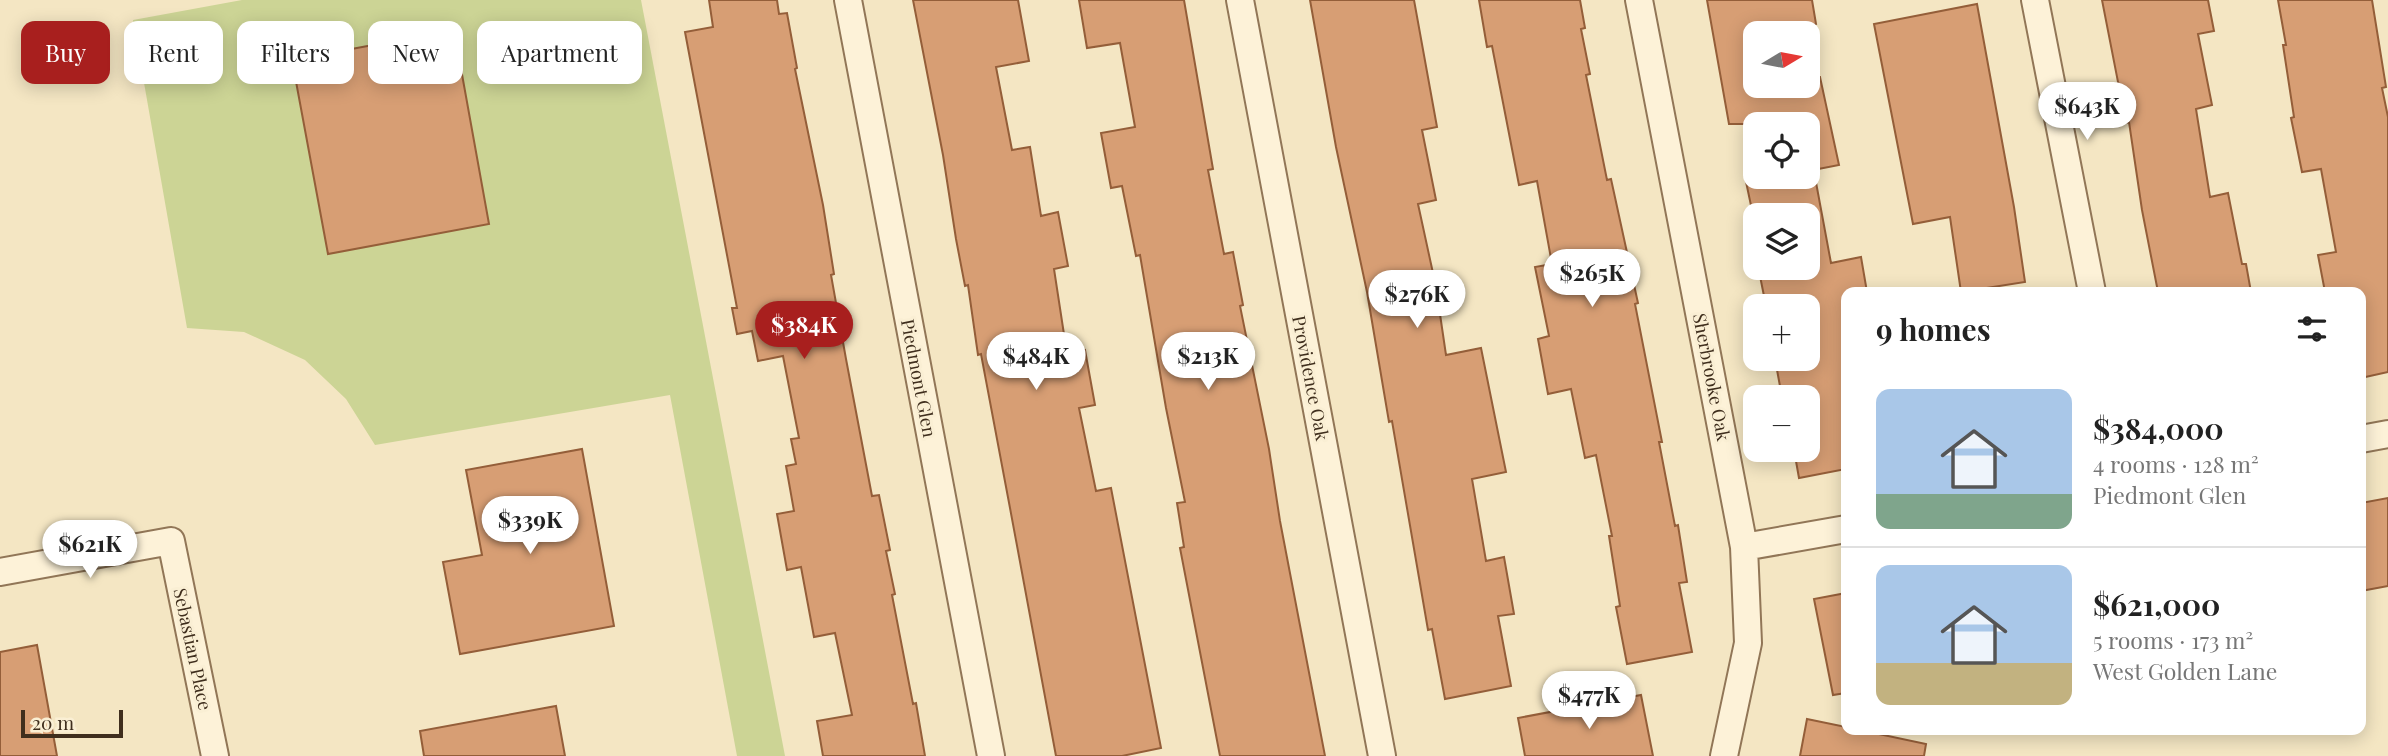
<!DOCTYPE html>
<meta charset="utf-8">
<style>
:root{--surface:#fff;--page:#f2f2f2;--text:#222;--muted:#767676;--line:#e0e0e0;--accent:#a81f1e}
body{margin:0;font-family:"Playfair Display",serif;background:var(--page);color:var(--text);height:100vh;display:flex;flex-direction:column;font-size:26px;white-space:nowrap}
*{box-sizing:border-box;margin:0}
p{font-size:23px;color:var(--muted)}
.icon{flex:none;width:38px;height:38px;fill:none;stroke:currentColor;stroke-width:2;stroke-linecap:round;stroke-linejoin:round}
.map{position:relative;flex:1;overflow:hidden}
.details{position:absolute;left:1841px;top:287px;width:525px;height:448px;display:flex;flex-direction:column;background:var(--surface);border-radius:14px;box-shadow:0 4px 18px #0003}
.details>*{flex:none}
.banner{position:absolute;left:21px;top:21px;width:665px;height:63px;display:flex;gap:14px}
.needle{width:46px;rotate:80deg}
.buttons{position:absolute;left:1743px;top:21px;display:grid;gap:14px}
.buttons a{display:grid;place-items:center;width:77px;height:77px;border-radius:14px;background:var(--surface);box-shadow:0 4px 18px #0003;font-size:35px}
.scale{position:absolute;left:21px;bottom:18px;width:102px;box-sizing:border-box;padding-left:7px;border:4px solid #3f2e1d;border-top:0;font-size:19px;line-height:24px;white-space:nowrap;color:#3f2e1d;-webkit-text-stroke:5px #faefd4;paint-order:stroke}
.price{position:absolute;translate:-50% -60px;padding:0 16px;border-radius:24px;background:#fff;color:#222;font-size:23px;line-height:46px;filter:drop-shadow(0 2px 4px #0008)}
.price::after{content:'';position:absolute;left:50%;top:42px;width:21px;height:16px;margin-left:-10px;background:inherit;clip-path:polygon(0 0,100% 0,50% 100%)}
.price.on{background:var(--accent);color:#fff}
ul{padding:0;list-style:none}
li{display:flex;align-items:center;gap:21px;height:175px;padding:0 35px}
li+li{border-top:2px solid var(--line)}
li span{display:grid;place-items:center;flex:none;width:196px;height:140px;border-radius:14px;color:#555}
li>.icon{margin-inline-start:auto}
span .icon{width:84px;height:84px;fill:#fffc;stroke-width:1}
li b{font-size:30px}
h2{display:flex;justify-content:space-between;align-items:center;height:84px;padding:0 35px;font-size:30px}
.pill{padding:0 24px;border-radius:14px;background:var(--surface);box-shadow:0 4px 18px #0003;font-size:24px;line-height:63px}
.pill.on{background:var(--accent);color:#fff}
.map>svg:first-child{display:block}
.green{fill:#ccd495}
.building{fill:#d79e74;stroke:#945e39;stroke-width:2}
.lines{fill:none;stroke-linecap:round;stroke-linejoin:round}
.minor-casing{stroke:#917657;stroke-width:30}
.minor{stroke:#fdf2d8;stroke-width:26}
.labels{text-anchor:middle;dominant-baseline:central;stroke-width:6;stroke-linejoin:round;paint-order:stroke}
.street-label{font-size:18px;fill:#3f2e1d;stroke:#faefd4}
</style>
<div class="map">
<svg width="2388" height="756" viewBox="0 0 2388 756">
<rect width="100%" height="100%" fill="#f4e6c3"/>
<path class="green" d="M 242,0 L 641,0 L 785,756 L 737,756 L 670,395 L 375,445 L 346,399 L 305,360 L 244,332 L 187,328 L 133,20 Z"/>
<path class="building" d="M 709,0 L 777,0 L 779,14 L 787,13 L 797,68 L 795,69 L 823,205 L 834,274 L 831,275 L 846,359 L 872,496 L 879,495 L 890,550 L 886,551 L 895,594 L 892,595 L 913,704 L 916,703 L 925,756 L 823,756 L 817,721 L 852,715 L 835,633 L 814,637 L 801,567 L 787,570 L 777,514 L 794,511 L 786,466 L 796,464 L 791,439 L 799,438 L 783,356 L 758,361 L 752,331 L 737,334 L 732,308 L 737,308 L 685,32 L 713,27 Z
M 913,0 L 1018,0 L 1029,61 L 996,67 L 1012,150 L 1030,147 L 1041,216 L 1058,212 L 1068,266 L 1054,269 L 1067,354 L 1085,350 L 1095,405 L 1079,408 L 1096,491 L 1111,488 L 1161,748 L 1122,756 L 1056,756 L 1010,508 L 981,354 L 978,355 L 968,285 L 965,286 L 956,239 L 943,155 Z
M 1079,0 L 1184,0 L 1213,169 L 1208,170 L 1224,254 L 1233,252 L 1243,305 L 1240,306 L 1269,449 L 1280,521 L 1325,756 L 1220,756 L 1180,548 L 1184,547 L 1177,503 L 1185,502 L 1166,408 L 1140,255 L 1136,256 L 1122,186 L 1111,188 L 1101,133 L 1135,127 L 1120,43 L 1087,48 Z
M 1310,0 L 1414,0 L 1437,127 L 1422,130 L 1436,200 L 1418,204 L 1436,287 L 1446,355 L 1481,348 L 1506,472 L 1472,479 L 1486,561 L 1504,557 L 1514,614 L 1498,616 L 1511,686 L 1445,699 L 1432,629 L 1428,630 L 1392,421 L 1389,422 L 1367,292 L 1336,147 Z
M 1479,0 L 1580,0 L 1585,28 L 1581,29 L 1590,74 L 1586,75 L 1607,180 L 1611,179 L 1638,303 L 1635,304 L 1662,442 L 1659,442 L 1675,526 L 1678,525 L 1687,582 L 1679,583 L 1692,652 L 1627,664 L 1616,607 L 1620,606 L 1609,536 L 1612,536 L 1596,455 L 1585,458 L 1571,389 L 1548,394 L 1538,339 L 1549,336 L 1535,267 L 1552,264 L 1537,181 L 1519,185 L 1492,46 L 1487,47 Z
M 1707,0 L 1812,0 L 1816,24 L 1755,33 L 1755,86 L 1808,86 L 1808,78 L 1820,77 L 1839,165 L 1808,171 L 1808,124 L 1729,124 Z
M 2102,0 L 2208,0 L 2214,31 L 2198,34 L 2212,105 L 2196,109 L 2210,197 L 2228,193 L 2242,264 L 2246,264 L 2251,292 L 2158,292 L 2142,210 L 2129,122 L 2126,123 Z
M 2278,0 L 2372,0 L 2386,87 L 2382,88 L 2388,117 L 2388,372 L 2361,378 L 2361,292 L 2325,292 L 2318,255 L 2336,252 L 2321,169 L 2302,172 L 2291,118 L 2294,117 L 2283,45 L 2286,45 Z
M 1977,4 L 2014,207 L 2025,282 L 1961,292 L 1950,217 L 1913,224 L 1874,24 Z
M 454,30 L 489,224 L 328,254 L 292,60 Z
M 1745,177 L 1815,177 L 1831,263 L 1861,257 L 1867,292 L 1846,292 L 1846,469 L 1799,478 L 1794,450 L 1808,450 L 1808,397 L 1782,397 L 1775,359 L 1808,359 L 1808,306 L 1766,306 L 1760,276 L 1808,268 L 1808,215 L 1753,215 Z
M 582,449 L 614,626 L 460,654 L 443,562 L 482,555 L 466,470 Z
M 2388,498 L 2388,586 L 2361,591 L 2361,503 Z
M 1846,593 L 1846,693 L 1833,695 L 1814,599 Z
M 37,645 L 57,756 L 0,756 L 0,652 Z
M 1641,695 L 1653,756 L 1525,756 L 1518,718 Z
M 556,706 L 565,756 L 424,756 L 420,731 Z
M 1807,719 L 1846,727 L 1846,730 L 1860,730 L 1926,744 L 1924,756 L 1800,756 Z"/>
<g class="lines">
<g class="minor-casing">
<path id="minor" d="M 848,0 L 991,756
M 1240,0 L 1382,756
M 1639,0 L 1744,547 L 1748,643 L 1724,756
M 2035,0 L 2092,292
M 2361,439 L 2388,434
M 1744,547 L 1846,529
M 0,572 L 171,541 L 215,756"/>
</g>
<use href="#minor" class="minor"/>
</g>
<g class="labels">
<g class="street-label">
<text transform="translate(1712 377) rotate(79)">Sherbrooke Oak</text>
<text transform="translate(919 378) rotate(79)">Piedmont Glen</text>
<text transform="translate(1311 378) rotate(79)">Providence Oak</text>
<text transform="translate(193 649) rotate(78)">Sebastian Place</text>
</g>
</g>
</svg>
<div class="buttons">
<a><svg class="needle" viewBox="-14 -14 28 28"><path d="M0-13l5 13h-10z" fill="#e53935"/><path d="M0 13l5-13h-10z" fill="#767676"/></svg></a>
<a><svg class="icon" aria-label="locate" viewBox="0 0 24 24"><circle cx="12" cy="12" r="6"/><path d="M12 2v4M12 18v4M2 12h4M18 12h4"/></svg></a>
<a><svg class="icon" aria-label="layers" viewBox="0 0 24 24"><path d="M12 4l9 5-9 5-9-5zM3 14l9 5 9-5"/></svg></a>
<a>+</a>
<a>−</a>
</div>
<div class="scale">20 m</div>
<b class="price" style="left:2087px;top:142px">$643K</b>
<b class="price" style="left:1592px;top:309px">$265K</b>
<b class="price" style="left:1417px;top:330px">$276K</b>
<b class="price on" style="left:804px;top:361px">$384K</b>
<b class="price" style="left:1036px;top:392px">$484K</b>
<b class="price" style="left:1208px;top:392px">$213K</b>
<b class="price" style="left:530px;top:556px">$339K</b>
<b class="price" style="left:90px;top:580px">$621K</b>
<b class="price" style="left:1589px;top:731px">$477K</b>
<div class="banner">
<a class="pill on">Buy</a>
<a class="pill">Rent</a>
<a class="pill">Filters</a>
<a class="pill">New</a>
<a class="pill">Apartment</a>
</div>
<section class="details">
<h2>9 homes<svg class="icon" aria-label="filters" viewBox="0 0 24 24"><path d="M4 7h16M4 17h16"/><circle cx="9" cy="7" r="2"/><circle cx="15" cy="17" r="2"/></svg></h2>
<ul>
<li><span style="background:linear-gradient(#a9c7e8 75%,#7fa58c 0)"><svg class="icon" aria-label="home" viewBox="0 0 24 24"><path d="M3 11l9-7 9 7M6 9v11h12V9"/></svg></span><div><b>$384,000</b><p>4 rooms · 128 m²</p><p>Piedmont Glen</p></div></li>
<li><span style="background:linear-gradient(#a9c7e8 70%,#c2b280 0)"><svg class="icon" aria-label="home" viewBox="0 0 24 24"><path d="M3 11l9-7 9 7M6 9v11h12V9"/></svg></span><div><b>$621,000</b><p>5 rooms · 173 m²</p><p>West Golden Lane</p></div></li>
</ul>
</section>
</div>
